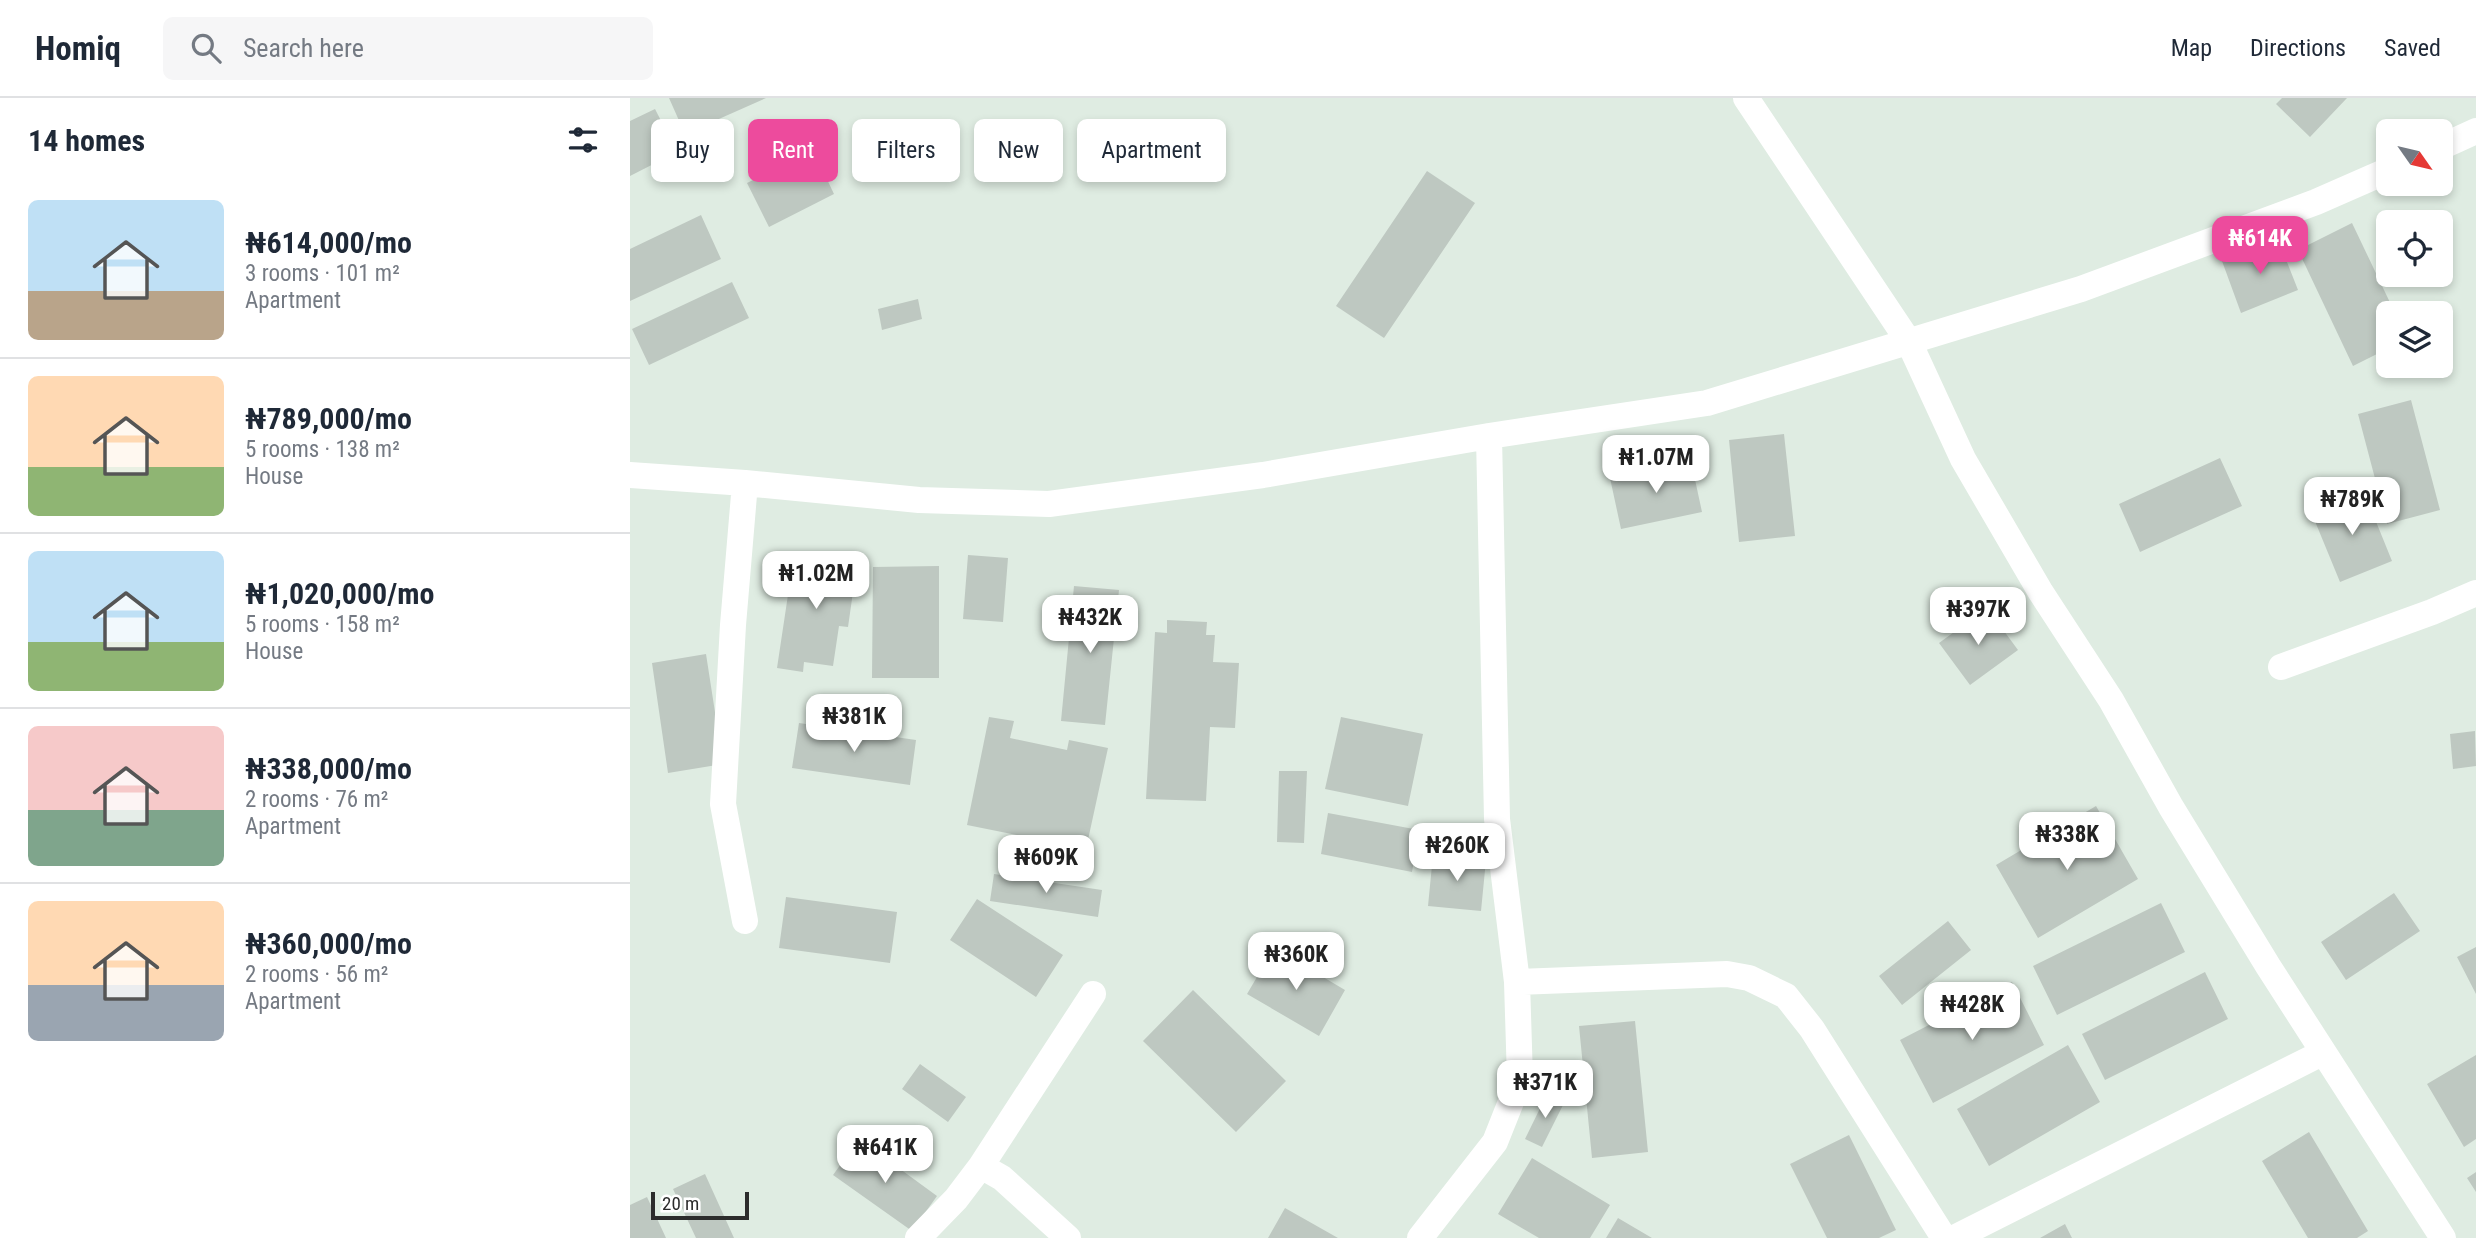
<!DOCTYPE html>
<meta charset="utf-8">
<style>
:root{--surface:#fff;--page:#f6f6f7;--text:#1f2937;--muted:#747a83;--line:#e0e1e3;--accent:#ed4b9d}
body{margin:0;font-family:"Roboto Condensed",sans-serif;background:var(--page);color:var(--text);height:100vh;display:flex;flex-direction:column;font-size:26px;white-space:nowrap}
*{box-sizing:border-box;margin:0}
p{font-size:23px;color:var(--muted)}
.icon{flex:none;width:38px;height:38px;fill:none;stroke:currentColor;stroke-width:2;stroke-linecap:round;stroke-linejoin:round}
.map{position:relative;flex:1;overflow:hidden}
.side{display:flex;flex-direction:column;background:var(--surface);width:630px}
.side>*{flex:none}
.guide{position:absolute;left:21px;top:21px;width:665px;height:63px;display:flex;gap:14px}
.needle{width:46px;rotate:124deg}
.controls{position:absolute;left:1746px;top:21px;display:grid;gap:14px}
.controls a{display:grid;place-items:center;width:77px;height:77px;border-radius:10px;background:var(--surface);box-shadow:0 4px 10px #0003;font-size:35px}
.scale{position:absolute;left:21px;bottom:18px;width:98px;box-sizing:border-box;padding-left:7px;border:4px solid #2c2c2c;border-top:0;font-size:19px;line-height:24px;white-space:nowrap;color:#2c2c2c;-webkit-text-stroke:5px #fff;paint-order:stroke}
.price{position:absolute;translate:-50% -60px;padding:0 16px;border-radius:14px;background:#fff;color:#222;font-size:23px;line-height:46px;filter:drop-shadow(0 2px 4px #0008)}
.price::after{content:'';position:absolute;left:50%;top:42px;width:21px;height:16px;margin-left:-10px;background:inherit;clip-path:polygon(0 0,100% 0,50% 100%)}
.price.on{background:var(--accent);color:#fff}
ul{padding:0;list-style:none}
li{display:flex;align-items:center;gap:21px;height:175px;padding:0 28px}
li+li{border-top:2px solid var(--line)}
li span{display:grid;place-items:center;flex:none;width:196px;height:140px;border-radius:10px;color:#555}
li>.icon{margin-inline-start:auto}
span .icon{width:84px;height:84px;fill:#fffc;stroke-width:1}
li b{font-size:30px}
h2{display:flex;justify-content:space-between;align-items:center;height:84px;padding:0 28px;font-size:30px}
.tag{padding:0 24px;border-radius:10px;background:var(--surface);box-shadow:0 4px 10px #0003;font-size:24px;line-height:63px}
.tag.on{background:var(--accent);color:#fff}
header{display:flex;align-items:center;gap:42px;box-sizing:border-box;height:98px;padding:0 35px;background:var(--surface);border-bottom:2px solid var(--line)}
header strong{font-size:33px}
nav{display:flex;gap:38px;margin-inline-start:auto;font-size:24px}
.search{width:490px;height:63px;background:var(--page);display:flex;align-items:center;gap:18px;box-sizing:border-box;padding:0 24px;border-radius:10px;color:var(--muted);font-size:26px}
main{display:flex;flex:1;min-height:0}
.map>svg:first-child{display:block}
.building{fill:#bec8c1}
.lines{fill:none;stroke-linecap:round;stroke-linejoin:round}
.minor{stroke:#fff;stroke-width:26}
</style>
<header>
<strong>Homiq</strong>
<div class="search"><svg class="icon" aria-label="search" viewBox="0 0 24 24"><circle cx="10" cy="10" r="6"/><path d="M15 15l6 6"/></svg>Search here</div>
<nav><a>Map</a><a>Directions</a><a>Saved</a></nav>
</header>
<main>
<section class="side">
<h2>14 homes<svg class="icon" aria-label="filters" viewBox="0 0 24 24"><path d="M4 7h16M4 17h16"/><circle cx="9" cy="7" r="2"/><circle cx="15" cy="17" r="2"/></svg></h2>
<ul>
<li><span style="background:linear-gradient(#bfe0f5 65%,#b9a48a 0)"><svg class="icon" aria-label="home" viewBox="0 0 24 24"><path d="M3 11l9-7 9 7M6 9v11h12V9"/></svg></span><div><b>₦614,000/mo</b><p>3 rooms · 101 m²</p><p>Apartment</p></div></li>
<li><span style="background:linear-gradient(#ffd9b3 65%,#8fb573 0)"><svg class="icon" aria-label="home" viewBox="0 0 24 24"><path d="M3 11l9-7 9 7M6 9v11h12V9"/></svg></span><div><b>₦789,000/mo</b><p>5 rooms · 138 m²</p><p>House</p></div></li>
<li><span style="background:linear-gradient(#bfe0f5 65%,#8fb573 0)"><svg class="icon" aria-label="home" viewBox="0 0 24 24"><path d="M3 11l9-7 9 7M6 9v11h12V9"/></svg></span><div><b>₦1,020,000/mo</b><p>5 rooms · 158 m²</p><p>House</p></div></li>
<li><span style="background:linear-gradient(#f6c9c9 60%,#7fa58c 0)"><svg class="icon" aria-label="home" viewBox="0 0 24 24"><path d="M3 11l9-7 9 7M6 9v11h12V9"/></svg></span><div><b>₦338,000/mo</b><p>2 rooms · 76 m²</p><p>Apartment</p></div></li>
<li><span style="background:linear-gradient(#ffd9b3 60%,#9aa5b1 0)"><svg class="icon" aria-label="home" viewBox="0 0 24 24"><path d="M3 11l9-7 9 7M6 9v11h12V9"/></svg></span><div><b>₦360,000/mo</b><p>2 rooms · 56 m²</p><p>Apartment</p></div></li>
</ul>
</section>
<div class="map">
<svg width="1846" height="1140" viewBox="0 0 1846 1140">
<rect width="100%" height="100%" fill="#dfece2"/>
<path class="building" d="M 39,0 L 136,0 L 55,36 Z
M 1652,0 L 1717,0 L 1680,39 L 1646,6 Z
M 25,11 L 47,54 L 0,78 L 0,23 Z
M 183,52 L 204,96 L 139,129 L 117,85 Z
M 797,73 L 845,105 L 754,240 L 706,208 Z
M 71,117 L 91,161 L 0,203 L 0,151 Z
M 1722,125 L 1765,215 L 1759,215 L 1759,250 L 1723,268 L 1668,152 Z
M 1648,141 L 1668,192 L 1611,215 L 1592,163 Z
M 102,184 L 119,220 L 19,267 L 2,231 Z
M 288,201 L 292,221 L 252,232 L 248,211 Z
M 1781,302 L 1810,412 L 1757,426 L 1728,316 Z
M 1154,336 L 1165,438 L 1109,444 L 1099,342 Z
M 1590,360 L 1612,408 L 1510,454 L 1489,406 Z
M 1061,363 L 1072,414 L 991,431 L 980,380 Z
M 1734,394 L 1762,463 L 1710,484 L 1682,416 Z
M 164,457 L 227,466 L 218,529 L 209,528 L 203,568 L 174,564 L 173,574 L 147,570 Z
M 338,457 L 378,460 L 373,524 L 333,521 Z
M 309,468 L 309,580 L 242,580 L 243,469 Z
M 444,488 L 489,492 L 475,627 L 431,623 Z
M 1357,510 L 1388,552 L 1340,587 L 1309,545 Z
M 537,522 L 577,524 L 576,537 L 585,537 L 583,564 L 609,565 L 605,630 L 580,629 L 576,703 L 516,701 L 525,534 L 537,535 Z
M 76,556 L 93,666 L 38,675 L 22,565 Z
M 359,619 L 384,623 L 380,640 L 437,652 L 439,642 L 478,650 L 456,751 L 337,727 Z
M 711,619 L 793,636 L 778,708 L 695,691 Z
M 169,625 L 286,642 L 280,687 L 162,670 Z
M 1845,633 L 1846,668 L 1823,671 L 1820,636 Z
M 649,673 L 677,673 L 674,745 L 647,744 Z
M 1466,708 L 1508,781 L 1408,840 L 1366,767 Z
M 698,715 L 789,732 L 782,774 L 691,756 Z
M 803,757 L 856,762 L 851,813 L 798,808 Z
M 364,776 L 472,792 L 468,819 L 360,803 Z
M 1764,795 L 1790,833 L 1716,882 L 1691,844 Z
M 156,799 L 267,814 L 260,865 L 149,850 Z
M 347,801 L 433,857 L 406,899 L 320,842 Z
M 1531,805 L 1555,854 L 1427,917 L 1403,868 Z
M 1318,823 L 1341,852 L 1272,907 L 1249,878 Z
M 1846,849 L 1846,896 L 1827,859 Z
M 644,850 L 715,892 L 689,938 L 617,896 Z
M 1575,874 L 1598,921 L 1475,982 L 1452,936 Z
M 1382,884 L 1414,947 L 1303,1005 L 1270,942 Z
M 563,892 L 656,983 L 606,1034 L 513,943 Z
M 1005,923 L 1018,1054 L 962,1060 L 949,928 Z
M 1438,947 L 1470,1004 L 1359,1068 L 1327,1011 Z
M 1846,957 L 1846,1041 L 1834,1049 L 1797,986 Z
M 290,966 L 336,999 L 318,1024 L 272,991 Z
M 918,994 L 935,1003 L 912,1049 L 895,1041 Z
M 1679,1034 L 1738,1133 L 1727,1140 L 1678,1140 L 1632,1063 Z
M 1219,1037 L 1266,1132 L 1249,1140 L 1197,1140 L 1160,1066 Z
M 229,1041 L 307,1098 L 282,1133 L 203,1077 Z
M 902,1060 L 980,1107 L 960,1140 L 909,1140 L 868,1116 Z
M 1846,1074 L 1846,1094 L 1837,1080 Z
M 75,1076 L 104,1140 L 66,1140 L 43,1091 Z
M 17,1099 L 36,1140 L 0,1140 L 0,1107 Z
M 655,1110 L 708,1140 L 638,1140 Z
M 988,1120 L 1022,1140 L 976,1140 Z
M 1435,1126 L 1442,1140 L 1410,1140 Z"/>
<g class="lines">
<path class="minor" d="M 1116,0 L 1279,244 L 1333,361 L 1410,493 L 1481,602 L 1541,709 L 1638,868 L 1813,1140
M 1811,49 L 1846,33
M 0,377 L 115,385 L 289,402 L 419,406 L 633,377 L 859,338 L 1077,305 L 1451,191 L 1686,104 L 1759,72
M 115,385 L 103,527 L 93,706 L 115,823
M 1651,569 L 1802,514 L 1846,495
M 887,884 L 1097,876 L 1119,880 L 1156,898 L 1182,931 L 1314,1140
M 351,1068 L 372,1080 L 438,1140
M 288,1140 L 326,1101 L 351,1068 L 463,896
M 790,1140 L 865,1044 L 890,981 L 887,884 L 867,721 L 859,338
M 1324,1140 L 1692,955"/>
</g>
</svg>
<div class="controls">
<a><svg class="needle" viewBox="-14 -14 28 28"><path d="M0-13l5 13h-10z" fill="#e53935"/><path d="M0 13l5-13h-10z" fill="#747a83"/></svg></a>
<a><svg class="icon" aria-label="locate" viewBox="0 0 24 24"><circle cx="12" cy="12" r="6"/><path d="M12 2v4M12 18v4M2 12h4M18 12h4"/></svg></a>
<a><svg class="icon" aria-label="layers" viewBox="0 0 24 24"><path d="M12 4l9 5-9 5-9-5zM3 14l9 5 9-5"/></svg></a>
</div>
<div class="scale">20 m</div>
<b class="price on" style="left:1630px;top:178px">₦614K</b>
<b class="price" style="left:1026px;top:397px">₦1.07M</b>
<b class="price" style="left:1722px;top:439px">₦789K</b>
<b class="price" style="left:186px;top:513px">₦1.02M</b>
<b class="price" style="left:1348px;top:549px">₦397K</b>
<b class="price" style="left:460px;top:557px">₦432K</b>
<b class="price" style="left:224px;top:656px">₦381K</b>
<b class="price" style="left:1437px;top:774px">₦338K</b>
<b class="price" style="left:827px;top:785px">₦260K</b>
<b class="price" style="left:416px;top:797px">₦609K</b>
<b class="price" style="left:666px;top:894px">₦360K</b>
<b class="price" style="left:1342px;top:944px">₦428K</b>
<b class="price" style="left:915px;top:1022px">₦371K</b>
<b class="price" style="left:255px;top:1087px">₦641K</b>
<div class="guide">
<a class="tag">Buy</a>
<a class="tag on">Rent</a>
<a class="tag">Filters</a>
<a class="tag">New</a>
<a class="tag">Apartment</a>
</div>
</div>
</main>
